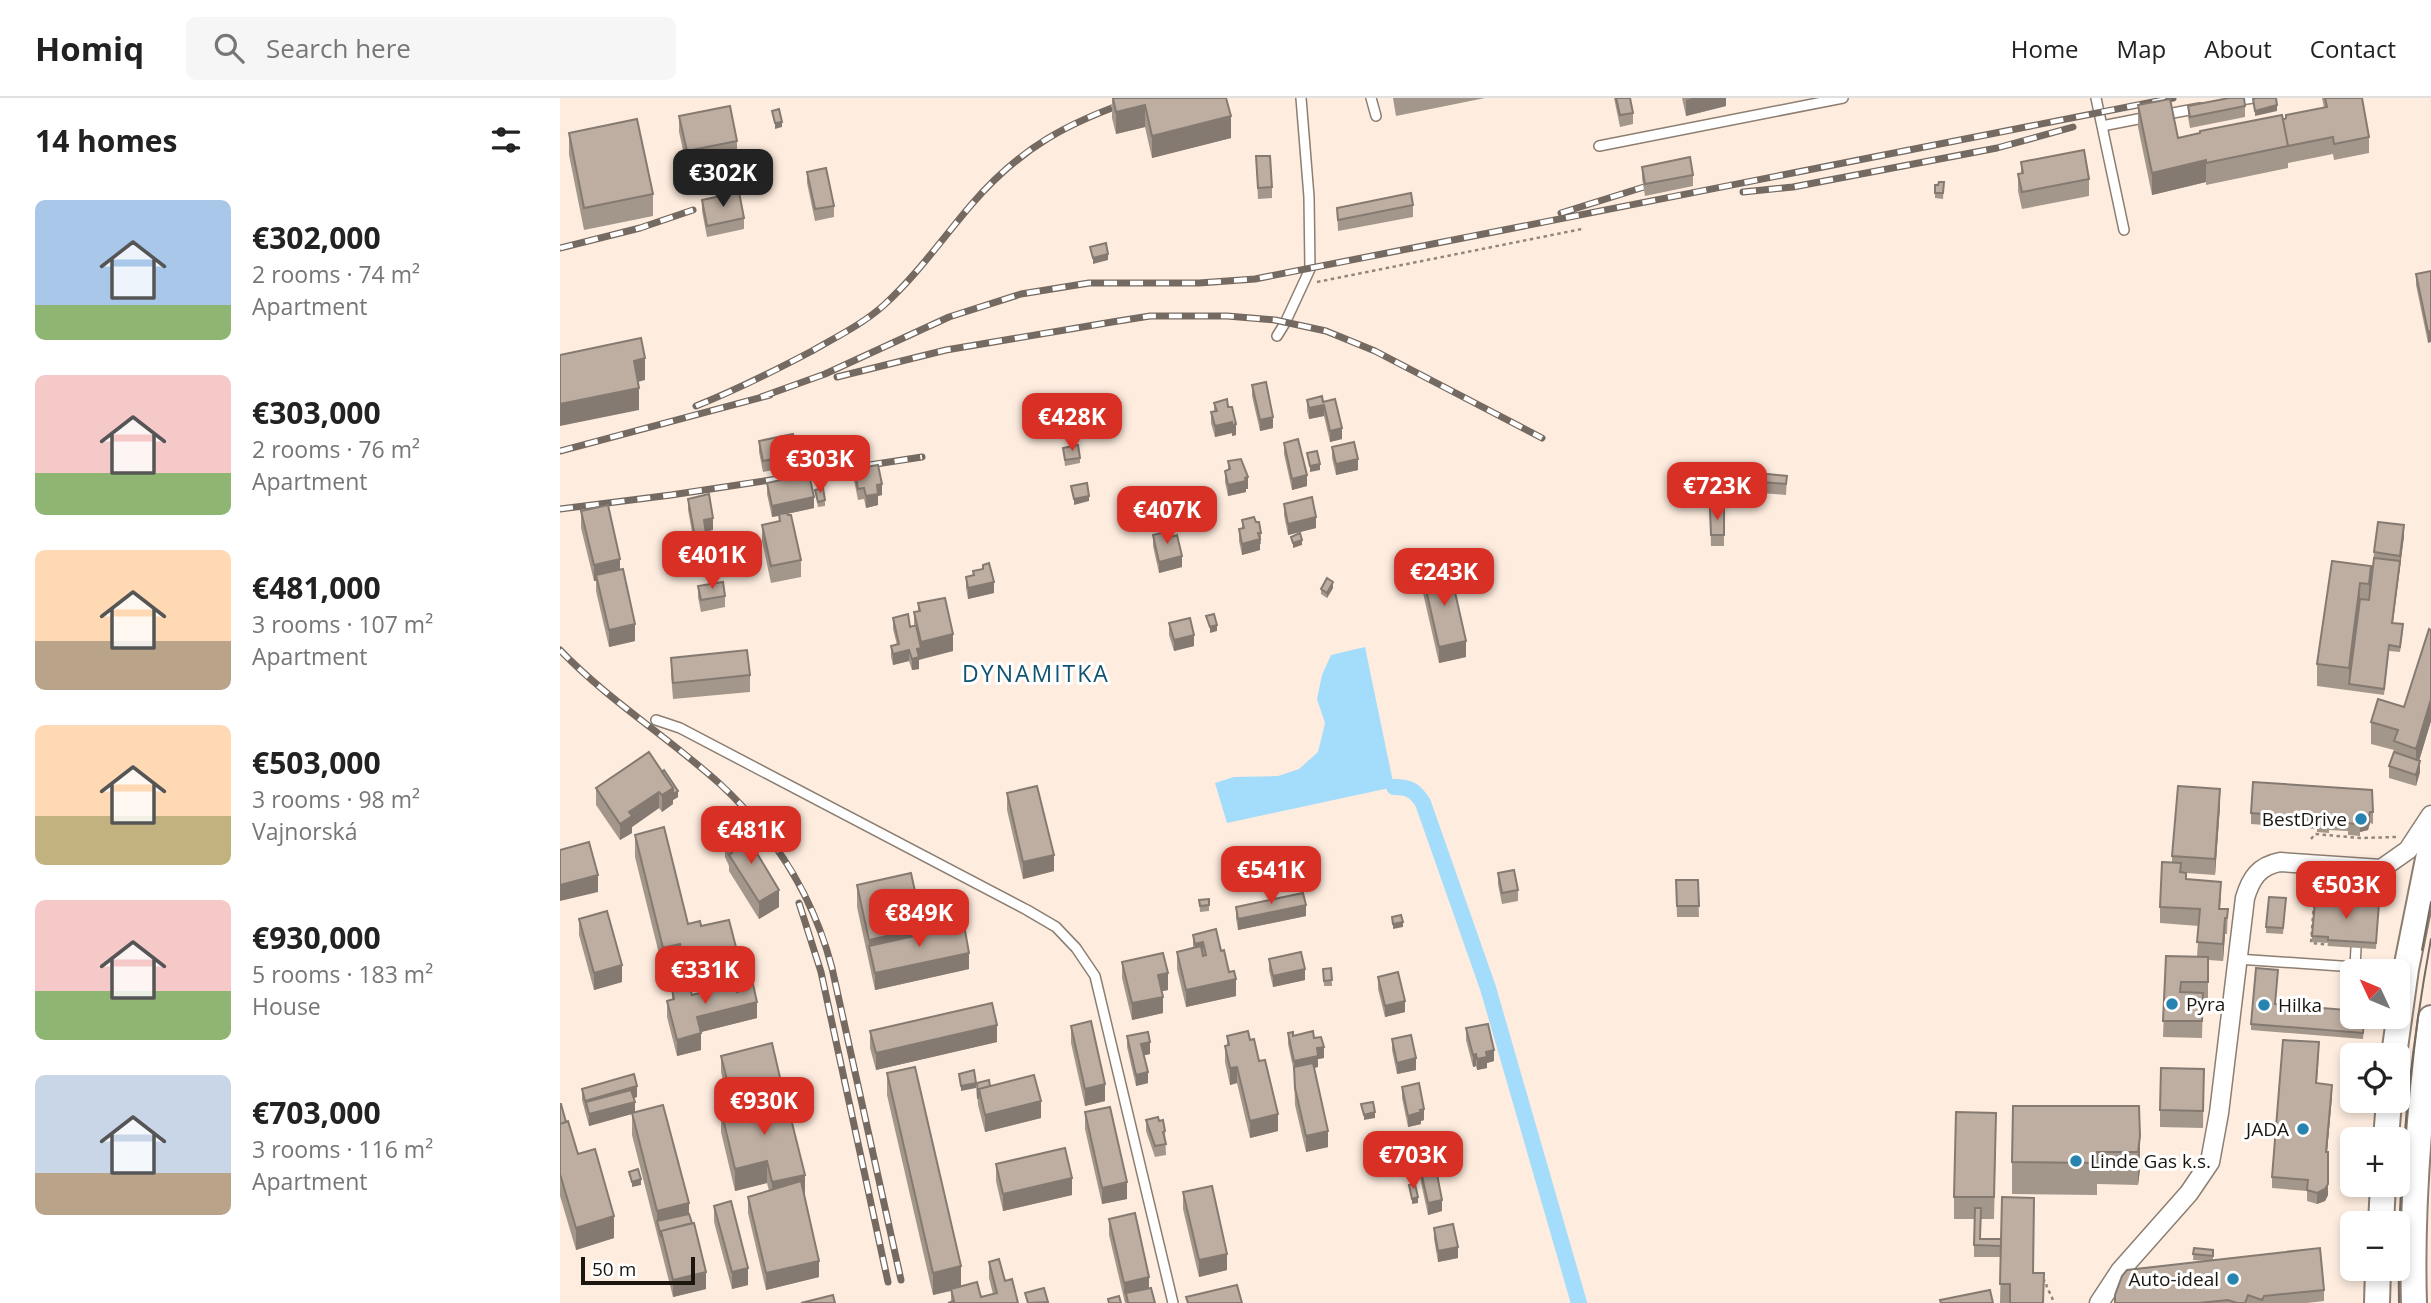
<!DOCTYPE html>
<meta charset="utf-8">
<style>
:root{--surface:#fff;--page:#f6f6f6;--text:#222;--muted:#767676;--line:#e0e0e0;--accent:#d93025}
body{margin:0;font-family:"Open Sans",sans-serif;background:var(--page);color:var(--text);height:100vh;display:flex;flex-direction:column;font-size:26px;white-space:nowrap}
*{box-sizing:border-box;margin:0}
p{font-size:23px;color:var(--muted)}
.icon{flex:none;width:38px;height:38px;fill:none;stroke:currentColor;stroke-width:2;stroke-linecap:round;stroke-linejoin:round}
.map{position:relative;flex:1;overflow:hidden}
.drawer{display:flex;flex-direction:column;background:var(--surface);width:560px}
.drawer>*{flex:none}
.needle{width:46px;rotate:314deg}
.tools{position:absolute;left:1780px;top:861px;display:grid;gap:14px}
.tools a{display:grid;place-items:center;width:70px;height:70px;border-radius:10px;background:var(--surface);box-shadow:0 4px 10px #0003;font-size:35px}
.scale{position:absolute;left:21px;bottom:18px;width:114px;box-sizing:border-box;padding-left:7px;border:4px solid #1c1611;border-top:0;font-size:19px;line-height:24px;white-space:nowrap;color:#1c1611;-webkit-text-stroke:5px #fff;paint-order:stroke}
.price{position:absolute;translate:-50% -60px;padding:0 16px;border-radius:14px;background:var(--accent);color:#fff;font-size:23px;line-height:46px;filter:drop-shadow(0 2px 4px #0008)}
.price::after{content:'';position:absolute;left:50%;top:42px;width:21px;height:16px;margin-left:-10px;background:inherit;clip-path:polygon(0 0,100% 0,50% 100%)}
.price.current{background:#222;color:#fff}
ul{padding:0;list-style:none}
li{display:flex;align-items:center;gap:21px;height:175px;padding:0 35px}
li span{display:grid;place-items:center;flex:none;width:196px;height:140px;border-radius:10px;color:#555}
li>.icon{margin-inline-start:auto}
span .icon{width:84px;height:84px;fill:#fffc;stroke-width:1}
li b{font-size:30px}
h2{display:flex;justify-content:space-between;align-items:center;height:84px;padding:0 35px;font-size:30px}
header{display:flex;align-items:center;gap:42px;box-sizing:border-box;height:98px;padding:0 35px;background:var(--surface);border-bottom:2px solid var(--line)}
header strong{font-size:33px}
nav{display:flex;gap:38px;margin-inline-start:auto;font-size:24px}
.search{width:490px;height:63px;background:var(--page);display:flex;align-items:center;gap:18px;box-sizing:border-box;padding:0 24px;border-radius:10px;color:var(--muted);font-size:26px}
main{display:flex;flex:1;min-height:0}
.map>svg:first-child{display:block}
.water{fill:#a4dcfc}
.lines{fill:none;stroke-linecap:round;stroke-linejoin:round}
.canal{stroke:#a4dcfc;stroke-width:16}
.lane-casing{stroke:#8c7e71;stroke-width:12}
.street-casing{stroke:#8c7e71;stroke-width:21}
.secondary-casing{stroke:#8c7e71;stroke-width:28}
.path{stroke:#92867c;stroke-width:2.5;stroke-dasharray:3.5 3.5;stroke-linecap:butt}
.lane{stroke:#fff;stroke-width:9}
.street{stroke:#fff;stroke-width:18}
.secondary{stroke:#fff;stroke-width:24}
.tram{stroke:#746a62;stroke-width:2}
.rail-casing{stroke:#746a62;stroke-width:7}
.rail{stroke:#fff;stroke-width:4.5;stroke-dasharray:13;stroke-linecap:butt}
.wall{fill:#a3968a}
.shaded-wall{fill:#857a71}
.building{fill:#beaea1;stroke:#857a71;stroke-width:2}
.poi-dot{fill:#2784b1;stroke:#fff;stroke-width:2.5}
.labels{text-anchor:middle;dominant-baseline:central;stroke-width:6;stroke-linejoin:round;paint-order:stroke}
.poi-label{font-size:19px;fill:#1c1611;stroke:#fff;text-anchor:end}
.quarter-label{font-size:23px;letter-spacing:2px;fill:#115371;stroke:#fff}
</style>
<header>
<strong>Homiq</strong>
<div class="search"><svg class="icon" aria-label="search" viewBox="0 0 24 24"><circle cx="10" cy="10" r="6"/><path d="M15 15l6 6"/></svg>Search here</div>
<nav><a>Home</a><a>Map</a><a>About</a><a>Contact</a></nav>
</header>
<main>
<section class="drawer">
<h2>14 homes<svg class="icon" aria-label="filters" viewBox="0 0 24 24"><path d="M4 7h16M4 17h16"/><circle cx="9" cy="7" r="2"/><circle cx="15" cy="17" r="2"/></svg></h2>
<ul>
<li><span style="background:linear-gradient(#a9c7e8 75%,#8fb573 0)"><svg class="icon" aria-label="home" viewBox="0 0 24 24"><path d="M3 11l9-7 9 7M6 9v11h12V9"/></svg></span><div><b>€302,000</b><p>2 rooms · 74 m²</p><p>Apartment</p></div></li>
<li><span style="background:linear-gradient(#f6c9c9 70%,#8fb573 0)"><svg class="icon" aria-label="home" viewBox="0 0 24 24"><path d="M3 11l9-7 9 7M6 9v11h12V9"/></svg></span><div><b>€303,000</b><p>2 rooms · 76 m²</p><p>Apartment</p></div></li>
<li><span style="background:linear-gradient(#ffd9b3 65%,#b9a48a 0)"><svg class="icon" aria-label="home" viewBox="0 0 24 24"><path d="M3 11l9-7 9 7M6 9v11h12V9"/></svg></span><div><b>€481,000</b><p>3 rooms · 107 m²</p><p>Apartment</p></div></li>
<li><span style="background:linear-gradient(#ffd9b3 65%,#c2b280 0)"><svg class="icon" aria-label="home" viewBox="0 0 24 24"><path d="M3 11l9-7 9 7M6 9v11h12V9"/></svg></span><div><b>€503,000</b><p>3 rooms · 98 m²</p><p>Vajnorská</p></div></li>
<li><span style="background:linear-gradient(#f6c9c9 65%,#8fb573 0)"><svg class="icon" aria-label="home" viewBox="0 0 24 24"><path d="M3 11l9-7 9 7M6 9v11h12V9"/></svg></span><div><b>€930,000</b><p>5 rooms · 183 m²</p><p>House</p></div></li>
<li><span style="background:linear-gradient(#c9d6e8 70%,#b9a48a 0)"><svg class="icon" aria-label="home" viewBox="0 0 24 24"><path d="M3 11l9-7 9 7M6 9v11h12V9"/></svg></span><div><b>€703,000</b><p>3 rooms · 116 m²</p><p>Apartment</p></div></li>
</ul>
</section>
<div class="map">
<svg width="1871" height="1205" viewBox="0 0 1871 1205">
<rect width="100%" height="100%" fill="#feeddf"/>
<path class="water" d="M 805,549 L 834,689 L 667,725 L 655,685 L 674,679 L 718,678 L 739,671 L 758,654 L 765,625 L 757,601 L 762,577 L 771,557 Z"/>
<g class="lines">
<path class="canal" d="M 834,689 C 849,689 855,692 863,705 L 928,890 L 1019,1205"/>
<g class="lane-casing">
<path id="lane" d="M 811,0 L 816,18
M 1536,0 L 1564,132
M 1674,3 L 1693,0
M 1602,17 L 1640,10
M 1542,28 L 1588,19
M 1039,48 L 1283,0
M 717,238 L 725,225 L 750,171 L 749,99 L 741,0
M 96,622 L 120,630 L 467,812 L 496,829 L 516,850 L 535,878 L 613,1205
M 1799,809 L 1803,770
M 1796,850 L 1795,869 L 1809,873
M 1677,861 L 1795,869"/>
</g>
<g class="street-casing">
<path id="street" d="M 1539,1205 L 1560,1173 L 1629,1095 L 1650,1064 L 1659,1015 L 1685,800 C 1691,780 1699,768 1720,764 L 1821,771 L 1848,752 L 1871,717"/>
</g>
<g class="secondary-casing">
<path id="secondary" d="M 1834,957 L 1846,871 L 1871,746
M 1826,1041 L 1829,1003
M 1821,1125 L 1823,1087
M 1817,1205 L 1818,1171
M 1854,1205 C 1851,1109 1859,1015 1871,920"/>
</g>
<path class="path" d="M 757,184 L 1022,131
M 1751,741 L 1755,736 L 1800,740 L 1836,739
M 1756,776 L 1776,777 L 1772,847 L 1751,845 Z
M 1482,1182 L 1486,1183 C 1486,1193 1493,1196 1493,1205"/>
<use href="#lane" class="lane"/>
<use href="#street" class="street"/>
<use href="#secondary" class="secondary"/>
<path class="tram" d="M 1862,852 L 1871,804
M 1839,1205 C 1837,1084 1849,960 1871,841"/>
<g class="rail-casing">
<path id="rail" d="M 1183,94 L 1233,89 L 1437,50 L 1513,29
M 1001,115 L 1084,89
M 0,150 L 80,130 L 133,112
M 277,279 L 386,252 L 552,224 L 590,218 L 667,218 L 715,222 L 766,233 L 815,253 L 982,340
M 201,299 L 265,276 L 389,219 L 461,196 L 529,185 L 639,185 L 695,181 L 1613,0
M 136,308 C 176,292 214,273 252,253 C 276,239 303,226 324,207 C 357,177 382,141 411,107 C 461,49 508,24 580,0
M 0,353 L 210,297
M 0,411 L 111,397 L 362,359
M 0,552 C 48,602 108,639 160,686 C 215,737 253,797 272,870 L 341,1182
M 239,805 L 261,874 L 328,1184"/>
</g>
<use href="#rail" class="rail"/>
</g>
<path class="wall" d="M 552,0 L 666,0 L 671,40 L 592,60 L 585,29 L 556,36 L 552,20 Z
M 833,0 L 925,0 L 836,18 Z
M 1054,0 L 1070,0 L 1073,15 L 1073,26 L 1060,29 Z
M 1122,0 L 1166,0 L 1166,8 L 1126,18 Z
M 1762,0 L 1802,0 L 1809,39 L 1809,55 L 1774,62 L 1773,56 L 1728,65 L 1728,70 L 1646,87 L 1646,84 L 1592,97 L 1578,29 L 1578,7 L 1618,40 L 1723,22 L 1764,10 Z
M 1628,8 L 1685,8 L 1685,19 L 1630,30 L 1628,19 Z
M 119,18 L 177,43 L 177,60 L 127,70 L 119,34 Z
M 9,35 L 93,96 L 93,118 L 24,132 L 9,57 Z
M 696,58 L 712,89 L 712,100 L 698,101 Z
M 1461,64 L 1529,81 L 1529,98 L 1462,111 L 1458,93 L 1458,76 L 1461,75 Z
M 1082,69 L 1133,77 L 1133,88 L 1085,98 L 1082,80 Z
M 247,74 L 274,108 L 274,119 L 255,123 L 247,85 Z
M 1384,84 L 1383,101 L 1375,100 L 1375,87 L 1378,87 Z
M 142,102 L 184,120 L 184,131 L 147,139 L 142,113 Z
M 853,107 L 853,119 L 778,133 L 777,110 Z
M 1871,173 L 1868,245 L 1856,187 L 1856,176 Z
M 692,287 L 713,330 L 700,333 L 692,298 Z
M 667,301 L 676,337 L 672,338 L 672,335 L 655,339 L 651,325 L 651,314 L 654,313 L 654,305 Z
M 747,302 L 763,304 L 782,341 L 770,344 L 764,318 L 749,321 L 747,313 Z
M 199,343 L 238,356 L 238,367 L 203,374 L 199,354 Z
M 724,345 L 747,388 L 732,392 L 724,356 Z
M 772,349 L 798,372 L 776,377 L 772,360 Z
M 503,350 L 520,360 L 520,365 L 505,368 Z
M 668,363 L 688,391 L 686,391 L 686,394 L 668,398 L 665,384 L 665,373 L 668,372 Z
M 294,371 L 322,397 L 318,398 L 318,407 L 306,410 L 304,401 L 298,402 L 294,382 Z
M 1227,378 L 1226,397 L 1176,393 L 1176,382 Z
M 207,385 L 254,410 L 227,416 L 241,462 L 241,479 L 211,485 L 202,443 L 202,427 L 219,423 L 219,418 L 212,419 L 207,396 Z
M 255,392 L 265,402 L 265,408 L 258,409 Z
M 128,401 L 153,432 L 146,433 L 146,448 L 135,450 L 128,412 Z
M 724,406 L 756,430 L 728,437 L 724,417 Z
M 1150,411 L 1164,411 L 1164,448 L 1151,448 Z
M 21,413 L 60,471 L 75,543 L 49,549 L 36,493 L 36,483 L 34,483 L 21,430 Z
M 682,422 L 696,424 L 701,435 L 701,446 L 700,446 L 700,452 L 682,457 L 679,443 L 679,431 L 682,430 Z
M 593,437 L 611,439 L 622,469 L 599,475 L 593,448 Z
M 1844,438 L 1833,525 L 1843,532 L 1840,554 L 1829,553 L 1824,597 L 1757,588 L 1757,566 L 1772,463 L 1811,484 L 1814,454 Z
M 423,467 L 434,495 L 408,501 L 406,490 L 406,479 L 413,477 L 413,473 L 423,471 Z
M 863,478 L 906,559 L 879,565 L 863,495 Z
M 138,488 L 165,498 L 165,509 L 141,514 L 138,499 Z
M 773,490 L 767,500 L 761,496 L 761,491 Z
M 358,505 L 393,553 L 359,562 L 359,571 L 352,572 L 349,563 L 333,567 L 331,559 L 331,548 L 337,547 L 333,531 L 333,520 L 350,529 L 354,528 L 354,514 L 358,513 Z
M 609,525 L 634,548 L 614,553 L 609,537 Z
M 111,560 L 190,577 L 190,594 L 113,601 L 111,576 Z
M 1871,623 L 1859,663 L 1860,674 L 1856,688 L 1829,680 L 1829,668 L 1834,652 L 1811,646 L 1811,624 Z
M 89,654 L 118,699 L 113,702 L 113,706 L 102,714 L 99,710 L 72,729 L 72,735 L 60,742 L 36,707 L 36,690 Z
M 447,695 L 494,773 L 463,781 L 447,712 Z
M 1660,708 L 1655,777 L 1626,775 L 1626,781 L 1661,800 L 1660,811 L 1668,811 L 1667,836 L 1665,836 L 1663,863 L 1648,862 L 1648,901 L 1643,901 L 1642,940 L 1603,939 L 1606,858 L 1637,859 L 1639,828 L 1600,825 L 1600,809 L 1612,765 L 1612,758 Z
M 1813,714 L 1813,726 L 1810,725 L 1808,732 L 1800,734 L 1800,738 L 1788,737 L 1788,733 L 1769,732 L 1769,735 L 1757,734 L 1757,731 L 1691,726 L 1691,715 Z
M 75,737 L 128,826 L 141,828 L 178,879 L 130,891 L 132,897 L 181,893 L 181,884 L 197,920 L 141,934 L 141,952 L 117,958 L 107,919 L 107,903 L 112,901 L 112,892 L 125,889 L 120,868 L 103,872 L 75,759 Z
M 165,743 L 219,809 L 199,821 L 169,773 L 169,768 L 165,759 Z
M 938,775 L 958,792 L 958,803 L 942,806 L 938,786 Z
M 1116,782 L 1138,782 L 1139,819 L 1117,819 Z
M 297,787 L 363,836 L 409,871 L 315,892 L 297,809 Z
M 1726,800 L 1723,836 L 1706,835 L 1706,829 Z
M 649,801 L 649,813 L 640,814 L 639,802 Z
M 1771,804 L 1819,805 L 1816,851 L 1768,848 L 1768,845 L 1752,844 L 1752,838 Z
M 676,809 L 746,818 L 678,832 L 676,820 Z
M 19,821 L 62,884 L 34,892 L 19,837 Z
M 633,837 L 661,853 L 669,874 L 676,898 L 626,909 L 617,871 L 617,854 L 633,850 Z
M 709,861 L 745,882 L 713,889 L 709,872 Z
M 562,864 L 608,892 L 602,893 L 603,915 L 572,922 L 562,880 Z
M 771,870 L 772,888 L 764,888 L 763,871 Z
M 818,879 L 845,914 L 825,919 L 818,891 Z
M 1716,906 L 1786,912 L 1805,919 L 1803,941 L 1691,932 L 1691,926 Z
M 511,928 L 545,1003 L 525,1008 L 511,945 Z
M 906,930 L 934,963 L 927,965 L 927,970 L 917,972 L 916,968 L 913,969 L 906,942 Z
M 310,933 L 437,944 L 316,972 L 310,950 Z
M 728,935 L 733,938 L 754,940 L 764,960 L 758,961 L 758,969 L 754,970 L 768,1049 L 746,1054 L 735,1007 L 734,974 L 728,946 Z
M 567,938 L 590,956 L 584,957 L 588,985 L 576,988 L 567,949 Z
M 667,938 L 690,942 L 699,963 L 718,1033 L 690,1040 L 677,985 L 670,987 L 665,964 L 665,948 L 667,947 Z
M 832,941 L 856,972 L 837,976 L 832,952 Z
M 1759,955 L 1757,985 L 1772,998 L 1767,1054 L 1768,1097 L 1765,1103 L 1757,1106 L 1747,1103 L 1747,1093 L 1712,1090 L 1712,1079 Z
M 161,958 L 244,1099 L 259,1179 L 206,1192 L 188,1115 L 188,1099 L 209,1093 L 207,1085 L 175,1093 L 161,1034 L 161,1012 L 170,1010 L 161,974 Z
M 1644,971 L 1643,1030 L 1600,1029 L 1600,1012 Z
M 327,975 L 401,1189 L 421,1199 L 433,1196 L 429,1180 L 429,1164 L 445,1183 L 458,1205 L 391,1204 L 391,1193 L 373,1197 L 327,997 Z
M 430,988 L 481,1020 L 425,1034 L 418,1007 L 417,991 Z
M 842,989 L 864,1022 L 861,1023 L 861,1026 L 848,1029 L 842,1000 Z
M 22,991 L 77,999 L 74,1000 L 75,1015 L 129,1116 L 146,1191 L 113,1199 L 72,1037 L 72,1016 L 29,1028 L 22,1002 Z
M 0,1006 L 18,1056 L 54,1140 L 16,1152 L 0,1098 Z
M 1579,1008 L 1580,1071 L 1578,1087 L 1537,1086 L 1537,1097 L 1452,1096 L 1452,1064 Z
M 525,1014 L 567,1101 L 542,1106 L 525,1031 Z
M 586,1022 L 599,1023 L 605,1033 L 606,1057 L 595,1059 L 586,1033 Z
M 1436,1037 L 1434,1121 L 1421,1121 L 1421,1141 L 1441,1141 L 1474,1100 L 1473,1175 L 1484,1205 L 1440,1205 L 1441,1159 L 1414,1159 L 1414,1121 L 1394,1121 L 1394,1099 Z
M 436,1066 L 512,1097 L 443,1113 L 436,1083 Z
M 860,1069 L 882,1113 L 868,1117 L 860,1080 Z
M 623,1094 L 667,1172 L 639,1179 L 623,1111 Z
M 154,1108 L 188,1187 L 172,1191 L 154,1124 Z
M 549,1121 L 589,1190 L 595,1205 L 565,1205 L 549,1137 Z
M 874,1130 L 898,1160 L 878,1164 L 874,1141 Z
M 1634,1150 L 1653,1152 L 1653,1162 L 1764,1192 L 1764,1203 L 1747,1205 L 1555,1205 L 1555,1197 L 1647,1163 L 1633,1162 Z"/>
<path class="shaded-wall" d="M 1132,0 L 1166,0 L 1166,8 L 1126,18 L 1126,2 Z
M 585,7 L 585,29 L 556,36 L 556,14 Z
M 1717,7 L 1717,13 L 1695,18 L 1695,13 Z
M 671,18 L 671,40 L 592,60 L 592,38 Z
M 222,24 L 222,29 L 215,31 L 215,25 Z
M 1646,62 L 1646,84 L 1592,97 L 1592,75 Z
M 548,156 L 548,162 L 533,166 L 533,160 Z
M 1871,233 L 1871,244 L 1868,245 L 1868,234 Z
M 85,260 L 85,282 L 74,285 L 74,263 Z
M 79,290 L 79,312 L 0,328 L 0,306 Z
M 764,307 L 764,318 L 749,321 L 749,310 Z
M 713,319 L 713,330 L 700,333 L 700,322 Z
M 672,324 L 672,335 L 655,339 L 655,328 Z
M 676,326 L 676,337 L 672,338 L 672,327 Z
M 782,330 L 782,341 L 770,344 L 770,333 Z
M 798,361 L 798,372 L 776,377 L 776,366 Z
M 760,366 L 760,372 L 750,374 L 750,368 Z
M 747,377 L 747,388 L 732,392 L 732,381 Z
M 688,379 L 688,391 L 686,391 L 686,394 L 668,398 L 668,387 Z
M 322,386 L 322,397 L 318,398 L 318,407 L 306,410 L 306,398 L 317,387 Z
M 529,398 L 529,403 L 514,407 L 514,401 Z
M 254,399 L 254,410 L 212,419 L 212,408 Z
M 756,419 L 756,430 L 728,437 L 728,426 Z
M 153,420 L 153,432 L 144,434 L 144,422 Z
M 1844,427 L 1844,438 L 1832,530 L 1832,525 Z
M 146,436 L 146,448 L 135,450 L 135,439 Z
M 700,441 L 700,452 L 682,457 L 682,446 Z
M 742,442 L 742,447 L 733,450 L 733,445 Z
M 622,458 L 622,469 L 599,475 L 599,464 Z
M 60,461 L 60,477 L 36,477 L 36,483 L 34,483 L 34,467 Z
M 1811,468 L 1811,490 L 1809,508 L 1809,486 Z
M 434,484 L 434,495 L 408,501 L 408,490 Z
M 773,484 L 773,490 L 767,500 L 767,495 Z
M 1800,485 L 1800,507 L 1789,586 L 1789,570 Z
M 75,526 L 75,543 L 49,549 L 49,532 Z
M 657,527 L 657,533 L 650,535 L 650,529 Z
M 393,536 L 393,553 L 361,561 L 361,544 Z
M 634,537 L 634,548 L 614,553 L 614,542 Z
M 906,543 L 906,559 L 879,565 L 879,549 Z
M 361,550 L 361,561 L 359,562 L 359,571 L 352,572 L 352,561 L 357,551 Z
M 349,552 L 349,563 L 333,567 L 333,556 Z
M 1871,601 L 1871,623 L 1856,673 L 1856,651 Z
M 1860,663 L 1860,674 L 1856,688 L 1856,677 Z
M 113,690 L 118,693 L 118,699 L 113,702 L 113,706 L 102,714 L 102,697 Z
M 1660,691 L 1660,708 L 1655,777 L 1655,761 Z
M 99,694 L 99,710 L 72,729 L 72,735 L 60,742 L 60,726 L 69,714 Z
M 1810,714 L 1810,725 L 1808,732 L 1800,734 L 1800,723 Z
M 494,757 L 494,773 L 463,781 L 463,764 Z
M 38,777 L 38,794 L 0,803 L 0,787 Z
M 219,792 L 219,809 L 199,821 L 199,804 Z
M 746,807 L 746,818 L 678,832 L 678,821 Z
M 1665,820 L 1665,836 L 1663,863 L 1663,846 Z
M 843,824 L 843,829 L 833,831 L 833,826 Z
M 363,830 L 363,852 L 309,848 L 309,842 Z
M 643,844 L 643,861 L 635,863 L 635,846 Z
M 120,846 L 120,868 L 103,872 L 103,850 Z
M 409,855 L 409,871 L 315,892 L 315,875 Z
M 178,857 L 178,879 L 126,892 L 126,870 Z
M 62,867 L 62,884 L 34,892 L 34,875 Z
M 745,871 L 745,882 L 713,889 L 713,878 Z
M 608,875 L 608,892 L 598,894 L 598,877 Z
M 676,881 L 676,898 L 626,909 L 626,892 Z
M 603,899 L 603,915 L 572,922 L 572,905 Z
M 845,903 L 845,914 L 825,919 L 825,908 Z
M 197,904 L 197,920 L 137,935 L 137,919 Z
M 437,927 L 437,944 L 316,972 L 316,955 Z
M 141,935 L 141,952 L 117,958 L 117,942 Z
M 590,944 L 590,956 L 581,958 L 581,946 Z
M 764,949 L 764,960 L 758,961 L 758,969 L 734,974 L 734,963 L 757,950 Z
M 934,952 L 934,963 L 927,965 L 927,970 L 917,972 L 917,961 L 926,954 Z
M 916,956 L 916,968 L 913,969 L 913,957 Z
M 856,960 L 856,972 L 837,976 L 837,965 Z
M 677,969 L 677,985 L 670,987 L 670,970 Z
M 588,974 L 588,985 L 576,988 L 576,977 Z
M 416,985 L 416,990 L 401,993 L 401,988 Z
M 545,986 L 545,1003 L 525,1008 L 525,991 Z
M 1772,987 L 1772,998 L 1766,1065 L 1766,1054 Z
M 77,988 L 77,999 L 29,1013 L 26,1004 L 25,1014 L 25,1003 Z
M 481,1003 L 481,1020 L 425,1034 L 425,1017 Z
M 75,1004 L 75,1015 L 29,1028 L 29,1016 Z
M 864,1011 L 864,1022 L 861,1023 L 861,1026 L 848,1029 L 848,1018 Z
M 815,1014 L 815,1020 L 804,1022 L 804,1017 Z
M 718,1016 L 718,1033 L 690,1040 L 690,1023 Z
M 768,1033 L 768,1049 L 746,1054 L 746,1038 Z
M 1580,1038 L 1580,1071 L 1578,1087 L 1578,1054 Z
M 207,1063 L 207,1085 L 175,1093 L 175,1071 Z
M 245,1077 L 245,1099 L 212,1106 L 212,1084 Z
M 512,1080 L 512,1097 L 443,1113 L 443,1096 Z
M 81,1081 L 81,1087 L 72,1089 L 72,1084 Z
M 567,1084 L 567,1101 L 542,1106 L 542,1090 Z
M 1768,1086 L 1768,1097 L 1765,1103 L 1757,1106 L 1757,1095 Z
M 858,1099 L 858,1105 L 852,1106 L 852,1101 Z
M 882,1102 L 882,1113 L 868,1117 L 868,1105 Z
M 129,1105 L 129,1127 L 97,1123 L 97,1113 Z
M 54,1118 L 54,1140 L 16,1152 L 16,1130 Z
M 898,1149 L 898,1160 L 878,1164 L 878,1153 Z
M 667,1156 L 667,1172 L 639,1179 L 639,1162 Z
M 259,1163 L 259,1179 L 206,1192 L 206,1175 Z
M 401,1168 L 401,1190 L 373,1197 L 373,1175 Z
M 188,1170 L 188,1187 L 172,1191 L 172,1174 Z
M 146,1174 L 146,1191 L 113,1199 L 113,1182 Z
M 589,1179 L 589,1196 L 566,1195 L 564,1196 L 564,1202 L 564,1185 Z"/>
<path class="building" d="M 553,0 L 666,0 L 671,18 L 592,38 L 585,7 L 556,14 Z
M 1056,0 L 1070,0 L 1073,15 L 1060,17 Z
M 1669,0 L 1684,0 L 1685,8 L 1630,19 L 1628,8 Z
M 1696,0 L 1716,0 L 1717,7 L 1695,13 L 1693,1 Z
M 1765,0 L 1802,0 L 1809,39 L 1774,46 L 1773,39 L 1728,48 L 1723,22 L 1726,20 L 1726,17 L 1767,9 Z
M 1610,1 L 1618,40 L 1640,35 L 1640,33 L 1722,17 L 1728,48 L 1646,65 L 1646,62 L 1592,75 L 1578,7 Z
M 170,8 L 177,43 L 127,53 L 119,18 Z
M 219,11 L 222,24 L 215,25 L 212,13 Z
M 77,21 L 93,96 L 24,110 L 9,35 Z
M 1524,52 L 1529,81 L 1462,94 L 1458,76 L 1463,75 L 1461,64 Z
M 696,58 L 710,58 L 712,89 L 698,90 Z
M 1130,59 L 1133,77 L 1085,86 L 1082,69 Z
M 266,70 L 274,108 L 255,111 L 247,74 Z
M 1379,84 L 1384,84 L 1383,95 L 1375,95 L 1375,87 L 1378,87 Z
M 179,94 L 184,120 L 147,128 L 142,102 Z
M 851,95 L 853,107 L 778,122 L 777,110 Z
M 546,145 L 548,156 L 533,160 L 530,149 Z
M 1871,173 L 1871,233 L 1868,234 L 1856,176 Z
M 81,240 L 85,260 L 74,263 L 79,290 L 0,306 L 0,257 Z
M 706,284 L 713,319 L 700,322 L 692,287 Z
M 762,298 L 763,304 L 775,301 L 782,330 L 770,333 L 764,307 L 749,310 L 747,302 Z
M 667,301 L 668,309 L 672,309 L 676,326 L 672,327 L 672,324 L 655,328 L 651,314 L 657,313 L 654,305 Z
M 233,336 L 238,356 L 203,363 L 199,343 Z
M 738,341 L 747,377 L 732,381 L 724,345 Z
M 794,344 L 798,361 L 776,366 L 772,349 Z
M 518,347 L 520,360 L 505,362 L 503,350 Z
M 757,353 L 760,366 L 750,368 L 747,355 Z
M 681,361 L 688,379 L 685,380 L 686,383 L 668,387 L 665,373 L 670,371 L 668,363 Z
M 318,367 L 322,386 L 317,387 L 318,396 L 306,398 L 304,390 L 298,391 L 294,371 Z
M 1177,373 L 1227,378 L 1226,386 L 1176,382 Z
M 249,376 L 254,399 L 212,408 L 207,385 Z
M 527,385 L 529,398 L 514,401 L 511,388 Z
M 263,390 L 265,402 L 258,404 L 255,392 Z
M 149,396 L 153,420 L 144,422 L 146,436 L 135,439 L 128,401 Z
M 752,399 L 756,419 L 728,426 L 724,406 Z
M 48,407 L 60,461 L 34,467 L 21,413 Z
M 1150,411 L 1164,411 L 1164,437 L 1151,437 Z
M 227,415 L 228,417 L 231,417 L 241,462 L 211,468 L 202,427 L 220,423 L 219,416 Z
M 694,419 L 696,424 L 699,424 L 701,435 L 698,435 L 700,441 L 682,446 L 679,431 L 684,430 L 682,422 Z
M 1818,424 L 1844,427 L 1840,458 L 1814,454 Z
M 610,433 L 611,439 L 617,437 L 622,458 L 599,464 L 593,437 Z
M 740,435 L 742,442 L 733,445 L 731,439 Z
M 1814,460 L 1840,463 L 1832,525 L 1843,526 L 1840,549 L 1829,547 L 1824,591 L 1789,586 L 1800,501 L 1809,502 Z
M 1772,463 L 1811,468 L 1809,486 L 1800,485 L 1789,570 L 1757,566 Z
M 429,465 L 434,484 L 408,490 L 406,479 L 414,477 L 413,473 L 423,471 L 423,467 Z
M 63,471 L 75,526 L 49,532 L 36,477 Z
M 890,472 L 906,543 L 879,549 L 863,478 Z
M 767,480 L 773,484 L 767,495 L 761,491 Z
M 163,484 L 165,498 L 141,502 L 138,488 Z
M 385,500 L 393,536 L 361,544 L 354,514 L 360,513 L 358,505 Z
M 348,516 L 350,529 L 356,527 L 361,550 L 357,551 L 359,559 L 352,561 L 349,552 L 333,556 L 331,548 L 339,546 L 333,520 Z
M 654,516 L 657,527 L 650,529 L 646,518 Z
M 630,520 L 634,537 L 614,542 L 609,525 Z
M 1869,531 L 1871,532 L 1871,601 L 1856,651 L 1834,643 L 1838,632 L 1811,624 L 1818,601 L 1844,609 Z
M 187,552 L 190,577 L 113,585 L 111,560 Z
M 89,654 L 113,690 L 102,697 L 99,694 L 69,714 L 72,718 L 60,726 L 36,690 Z
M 1834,654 L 1860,663 L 1856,677 L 1829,668 Z
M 104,672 L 118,693 L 113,696 L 113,690 L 102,674 Z
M 1693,684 L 1812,692 L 1813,714 L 1810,714 L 1808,721 L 1800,723 L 1800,727 L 1788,725 L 1788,722 L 1769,721 L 1769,724 L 1757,723 L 1757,720 L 1691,715 Z
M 477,688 L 494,757 L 463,764 L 447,695 Z
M 1618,688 L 1660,691 L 1655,761 L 1612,758 Z
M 104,729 L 128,826 L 140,823 L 141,828 L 169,822 L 178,857 L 126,870 L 120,846 L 103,850 L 75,737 Z
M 183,732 L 219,792 L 199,804 L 169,757 L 172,755 L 165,743 Z
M 29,744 L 38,777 L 0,787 L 0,752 Z
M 1602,764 L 1621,765 L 1620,774 L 1626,775 L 1626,781 L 1661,784 L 1659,811 L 1668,811 L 1667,820 L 1665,820 L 1663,846 L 1637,844 L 1640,811 L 1600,809 Z
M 954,772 L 958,792 L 942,795 L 938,775 Z
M 351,775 L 363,830 L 309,842 L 297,787 Z
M 1116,782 L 1138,782 L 1139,808 L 1117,808 Z
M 743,795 L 746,807 L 678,821 L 676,809 Z
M 1709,799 L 1726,800 L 1723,830 L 1706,829 Z
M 649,801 L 649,807 L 640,808 L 639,802 Z
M 1771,801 L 1819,805 L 1816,845 L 1768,842 L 1768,839 L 1752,838 L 1755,803 L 1771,804 Z
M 47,813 L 62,867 L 34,875 L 19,821 Z
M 841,817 L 843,824 L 833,826 L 832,819 Z
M 404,827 L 409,855 L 315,875 L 309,848 Z
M 656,831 L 661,853 L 664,852 L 669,874 L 674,873 L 676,881 L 626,892 L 617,854 L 641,848 L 643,858 L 646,857 L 643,844 L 635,846 L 633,837 Z
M 741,854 L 745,871 L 713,878 L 709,861 Z
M 603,855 L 608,875 L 598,877 L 603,899 L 572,905 L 562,864 Z
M 1606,858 L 1648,859 L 1648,884 L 1621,884 L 1620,894 L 1643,895 L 1642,923 L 1603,923 Z
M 771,870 L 772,882 L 764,883 L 763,871 Z
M 1696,870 L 1718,872 L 1715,906 L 1786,912 L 1787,897 L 1792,898 L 1792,919 L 1804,919 L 1803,935 L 1691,926 Z
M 838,874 L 845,903 L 825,908 L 818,879 Z
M 192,882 L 197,904 L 137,919 L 141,935 L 117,942 L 107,903 L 114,901 L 112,892 L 129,888 L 132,897 L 175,886 L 177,894 L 183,892 L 181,884 Z
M 432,905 L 437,927 L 316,955 L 310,933 Z
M 531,923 L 545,986 L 525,991 L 511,928 Z
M 928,926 L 934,952 L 926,954 L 927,959 L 917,961 L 916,956 L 913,957 L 906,930 Z
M 688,933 L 690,942 L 694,941 L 699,963 L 705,962 L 718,1016 L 690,1023 L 677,969 L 670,970 L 665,948 L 669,947 L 667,938 Z
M 753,933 L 754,940 L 761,939 L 764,949 L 757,950 L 758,958 L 734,963 L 728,935 L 733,934 L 733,938 Z
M 588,934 L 590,944 L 581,946 L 588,974 L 576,977 L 567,938 Z
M 851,937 L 856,960 L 837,965 L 832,941 Z
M 1723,942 L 1759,944 L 1756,985 L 1772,987 L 1766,1054 L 1768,1054 L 1768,1086 L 1765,1091 L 1757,1095 L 1747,1092 L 1748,1082 L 1712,1079 Z
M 212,945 L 224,997 L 174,1009 L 161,958 Z
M 753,965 L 768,1033 L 746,1038 L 735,990 L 734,969 Z
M 355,969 L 401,1168 L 373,1175 L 327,975 Z
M 1601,970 L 1644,971 L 1643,1013 L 1600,1012 Z
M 414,972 L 416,985 L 401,988 L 399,976 Z
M 74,976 L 77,988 L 25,1003 L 22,991 Z
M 474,977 L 481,1003 L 425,1017 L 419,991 Z
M 429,982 L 430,988 L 419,991 L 418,1001 L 417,985 Z
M 859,985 L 864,1011 L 860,1012 L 861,1014 L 848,1018 L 842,989 Z
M 71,992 L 75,1004 L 29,1016 L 26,1004 Z
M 225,997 L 245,1077 L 212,1084 L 207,1063 L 175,1071 L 161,1012 Z
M 813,1004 L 815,1014 L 804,1017 L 801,1006 Z
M 0,1006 L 1,1006 L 6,1024 L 0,1026 Z
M 103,1007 L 129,1105 L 97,1113 L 72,1015 Z
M 1453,1008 L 1579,1008 L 1580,1038 L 1578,1054 L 1537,1054 L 1537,1065 L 1452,1064 Z
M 550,1009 L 567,1084 L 542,1090 L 525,1014 Z
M 1396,1014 L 1436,1015 L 1434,1099 L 1394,1099 Z
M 598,1019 L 599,1023 L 603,1022 L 605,1033 L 603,1034 L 606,1046 L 595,1048 L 586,1022 Z
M 8,1023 L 18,1056 L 35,1051 L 54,1118 L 16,1130 L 0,1076 L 0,1026 Z
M 505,1050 L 512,1080 L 443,1096 L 436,1066 Z
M 875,1066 L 882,1102 L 868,1105 L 860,1069 Z
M 78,1071 L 81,1081 L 72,1084 L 69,1074 Z
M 241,1083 L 259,1163 L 206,1175 L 188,1099 Z
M 855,1086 L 858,1099 L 852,1101 L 849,1087 Z
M 652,1088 L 667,1156 L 639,1162 L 623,1094 Z
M 1442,1099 L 1474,1100 L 1473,1175 L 1484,1175 L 1483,1205 L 1450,1205 L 1450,1186 L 1440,1186 Z
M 171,1103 L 188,1170 L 172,1174 L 154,1108 Z
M 1415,1110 L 1421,1110 L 1420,1141 L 1441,1141 L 1441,1148 L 1414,1147 Z
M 575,1115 L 589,1179 L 564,1185 L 549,1121 Z
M 129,1116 L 132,1125 L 101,1133 L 101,1139 L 97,1123 Z
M 134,1125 L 146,1174 L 113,1182 L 101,1133 Z
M 893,1126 L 898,1149 L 878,1153 L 874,1130 Z
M 1634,1150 L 1653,1152 L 1653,1158 L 1633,1156 Z
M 1760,1150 L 1764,1192 L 1704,1198 L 1702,1202 L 1688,1197 L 1685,1205 L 1677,1205 L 1668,1202 L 1639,1205 L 1555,1205 L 1555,1197 L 1562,1178 L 1567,1172 Z
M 439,1161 L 445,1183 L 452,1181 L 458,1205 L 388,1205 L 394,1203 L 391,1191 L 417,1184 L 421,1199 L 437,1195 L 429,1164 Z
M 677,1187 L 682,1205 L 628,1205 L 626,1199 Z
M 484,1190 L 488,1204 L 468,1205 L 465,1195 Z
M 591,1190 L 595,1205 L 568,1205 L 566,1195 Z
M 1430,1192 L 1433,1205 L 1381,1205 L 1380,1202 Z
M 273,1197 L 275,1205 L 241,1205 Z
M 559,1198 L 561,1205 L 549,1205 L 548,1201 Z"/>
<g class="poi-dot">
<circle cx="1801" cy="721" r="7"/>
<circle cx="1612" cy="906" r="7"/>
<circle cx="1704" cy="907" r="7"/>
<circle cx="1743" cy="1031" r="7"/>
<circle cx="1516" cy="1063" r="7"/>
<circle cx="1673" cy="1181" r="7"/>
</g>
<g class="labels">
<g class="poi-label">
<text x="1787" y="721">BestDrive</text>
<text x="1626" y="906" text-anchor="start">Pyra</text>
<text x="1718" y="907" text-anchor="start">Hilka</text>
<text x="1729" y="1031">JADA</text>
<text x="1530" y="1063" text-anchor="start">Linde Gas k.s.</text>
<text x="1659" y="1181">Auto-ideal</text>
</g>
<g class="quarter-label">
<text x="476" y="575">DYNAMITKA</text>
</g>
</g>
</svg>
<div class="tools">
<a><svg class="needle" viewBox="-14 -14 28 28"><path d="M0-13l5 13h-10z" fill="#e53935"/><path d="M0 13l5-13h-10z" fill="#767676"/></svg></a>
<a><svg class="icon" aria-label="locate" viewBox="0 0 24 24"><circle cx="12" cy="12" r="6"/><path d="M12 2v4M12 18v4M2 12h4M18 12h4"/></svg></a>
<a>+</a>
<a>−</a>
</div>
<div class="scale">50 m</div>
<b class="price current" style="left:163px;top:111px">€302K</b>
<b class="price" style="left:512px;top:355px">€428K</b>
<b class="price" style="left:260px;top:397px">€303K</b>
<b class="price" style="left:1157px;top:424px">€723K</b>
<b class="price" style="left:607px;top:448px">€407K</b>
<b class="price" style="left:152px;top:493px">€401K</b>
<b class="price" style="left:884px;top:510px">€243K</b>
<b class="price" style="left:191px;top:768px">€481K</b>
<b class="price" style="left:711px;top:808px">€541K</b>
<b class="price" style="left:1786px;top:823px">€503K</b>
<b class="price" style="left:359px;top:851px">€849K</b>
<b class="price" style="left:145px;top:908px">€331K</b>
<b class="price" style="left:204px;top:1039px">€930K</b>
<b class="price" style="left:853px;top:1093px">€703K</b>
</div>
</main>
